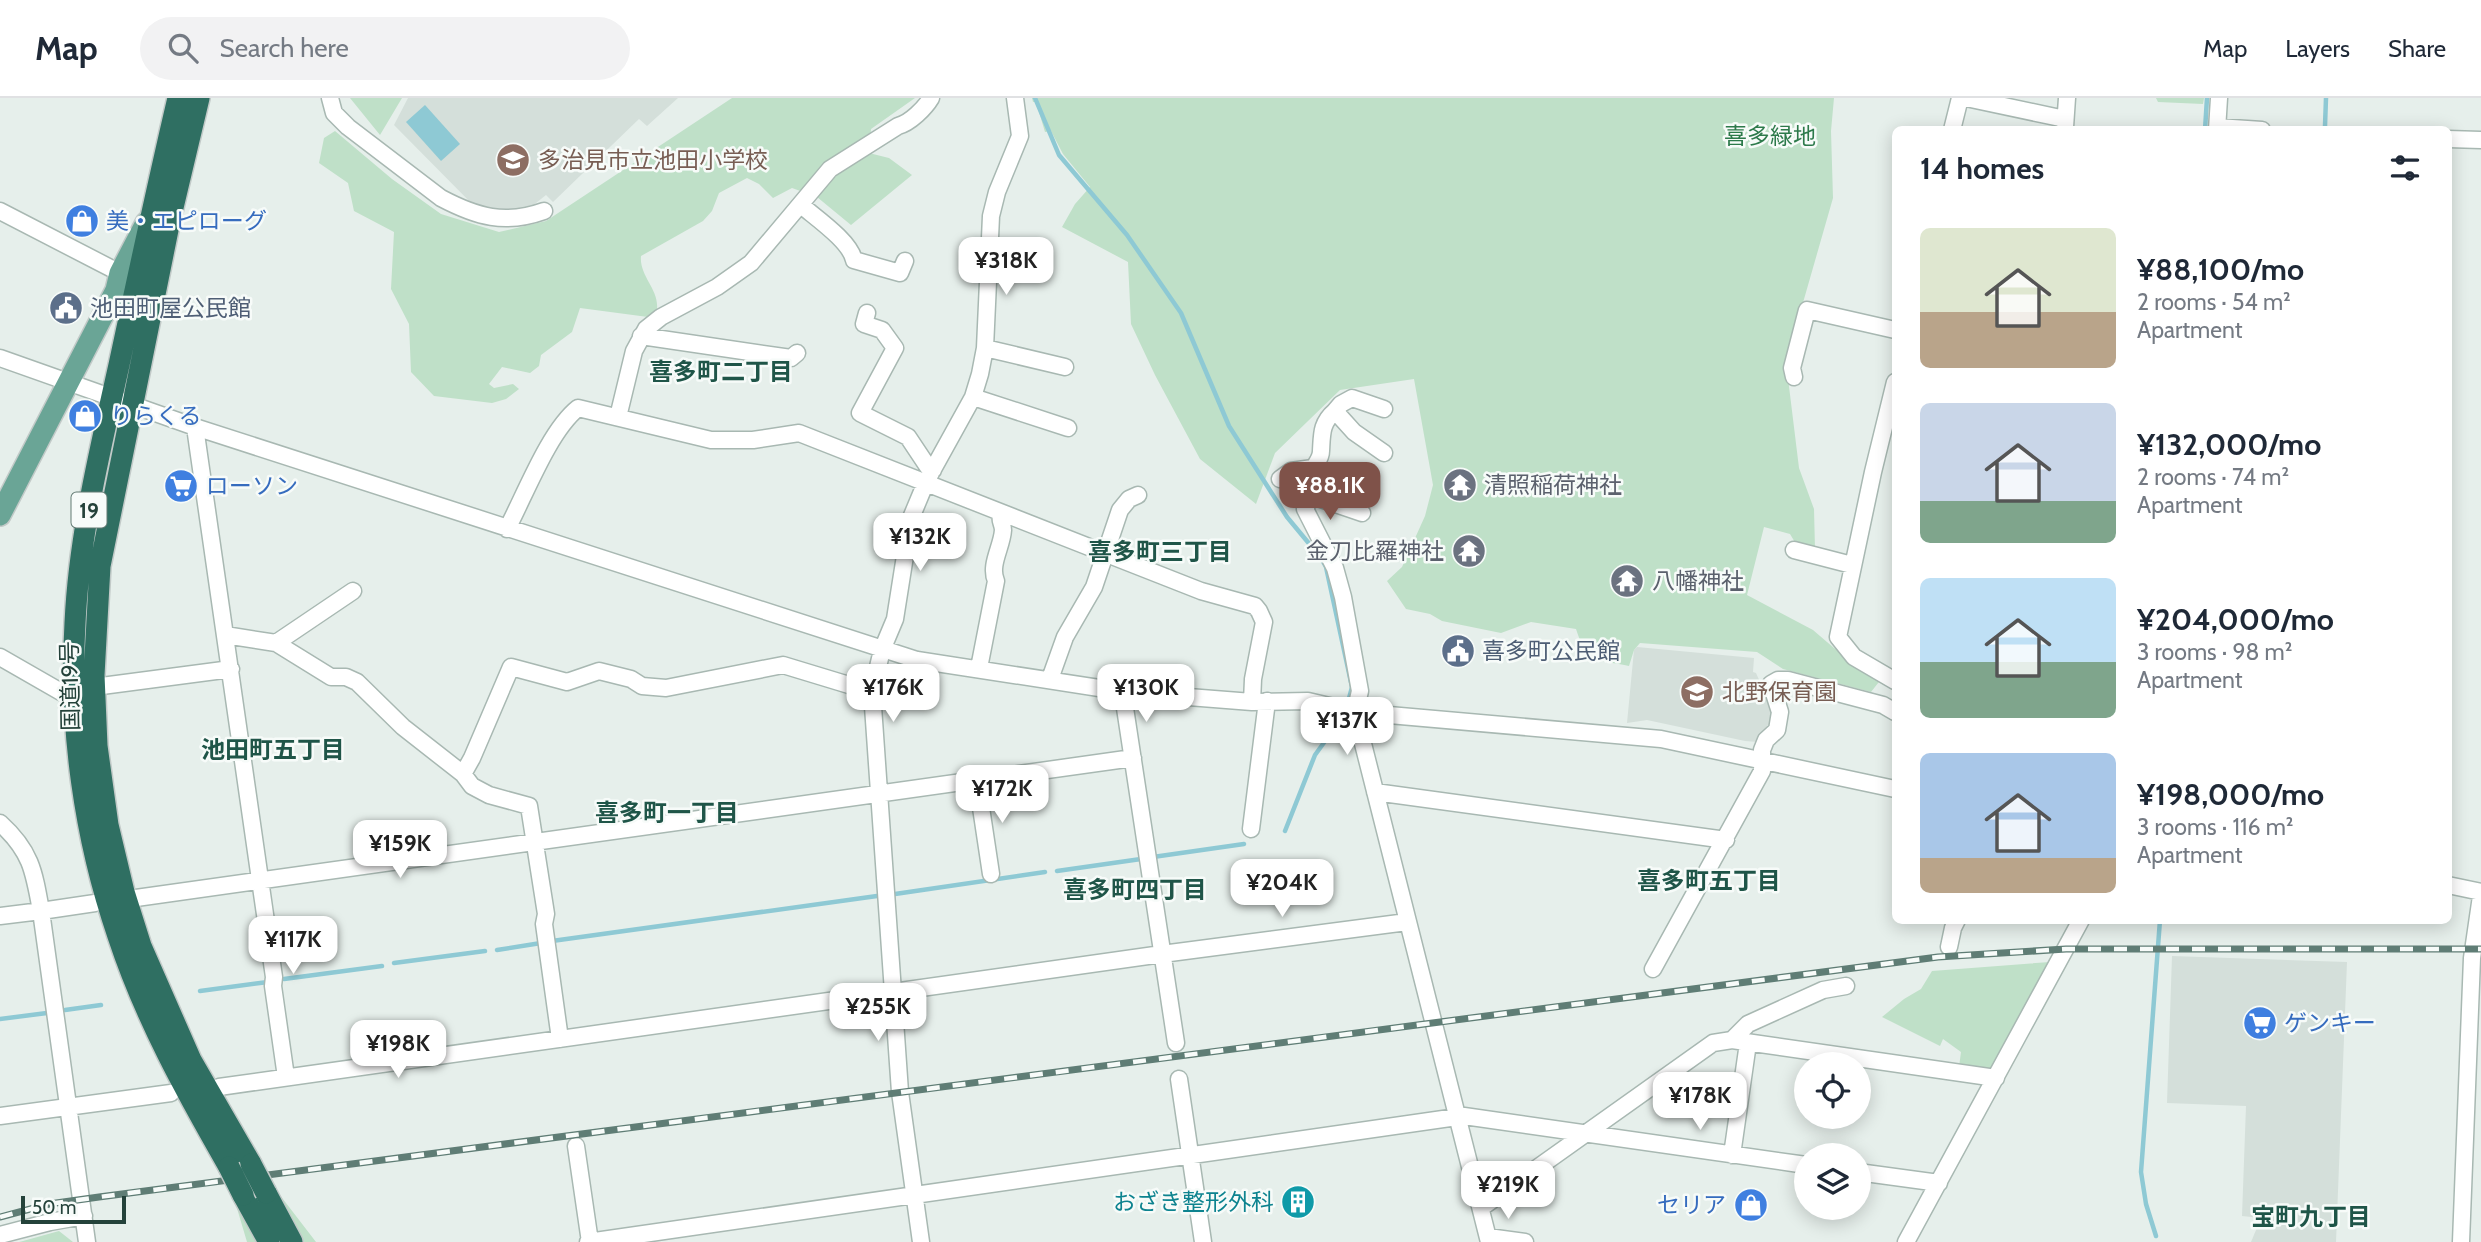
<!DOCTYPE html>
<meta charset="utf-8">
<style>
:root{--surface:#fff;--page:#f2f2f3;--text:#1f2937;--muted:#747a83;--line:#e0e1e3;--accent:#7f5249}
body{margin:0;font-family:Cabin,"Noto Sans JP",sans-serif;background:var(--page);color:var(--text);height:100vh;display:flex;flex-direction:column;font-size:26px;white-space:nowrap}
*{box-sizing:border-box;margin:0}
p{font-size:23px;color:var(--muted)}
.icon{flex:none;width:38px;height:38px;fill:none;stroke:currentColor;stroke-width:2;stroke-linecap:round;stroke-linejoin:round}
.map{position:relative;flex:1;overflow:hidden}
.details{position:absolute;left:1892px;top:28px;width:560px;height:798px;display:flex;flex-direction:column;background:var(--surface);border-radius:10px;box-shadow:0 4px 18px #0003}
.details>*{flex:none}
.fabs{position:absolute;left:1794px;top:954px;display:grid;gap:14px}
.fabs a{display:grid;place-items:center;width:77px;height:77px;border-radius:50%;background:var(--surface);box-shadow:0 4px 18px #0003;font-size:35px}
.scale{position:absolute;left:21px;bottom:18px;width:105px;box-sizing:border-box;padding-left:7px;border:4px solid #24423a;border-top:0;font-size:19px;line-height:24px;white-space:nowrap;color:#24423a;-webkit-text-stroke:5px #f7fbf9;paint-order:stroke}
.price{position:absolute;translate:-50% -60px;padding:0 16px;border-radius:14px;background:#fff;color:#222;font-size:23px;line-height:46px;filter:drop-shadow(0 2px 4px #0008)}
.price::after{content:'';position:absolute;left:50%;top:42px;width:21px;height:16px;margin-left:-10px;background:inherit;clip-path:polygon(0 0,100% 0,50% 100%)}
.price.active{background:var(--accent);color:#fff}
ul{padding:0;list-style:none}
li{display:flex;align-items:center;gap:21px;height:175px;padding:0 28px}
li span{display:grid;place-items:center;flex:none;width:196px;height:140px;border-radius:10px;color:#555}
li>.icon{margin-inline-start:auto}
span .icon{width:84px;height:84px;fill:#fffc;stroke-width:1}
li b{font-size:30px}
h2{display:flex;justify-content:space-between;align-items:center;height:84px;padding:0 28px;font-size:30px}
header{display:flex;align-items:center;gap:42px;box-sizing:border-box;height:98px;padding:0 35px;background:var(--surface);border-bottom:2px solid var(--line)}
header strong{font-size:33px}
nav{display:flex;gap:38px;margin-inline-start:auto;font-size:24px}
.search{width:490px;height:63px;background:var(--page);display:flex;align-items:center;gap:18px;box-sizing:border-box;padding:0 24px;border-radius:38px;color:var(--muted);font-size:26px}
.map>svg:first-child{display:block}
.built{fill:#d4dfda}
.green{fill:#bfe0c8}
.water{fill:#8ec9d4}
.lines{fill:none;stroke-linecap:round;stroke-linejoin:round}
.stream{stroke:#8ec9d4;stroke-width:4.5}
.minor-casing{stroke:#a8b8b2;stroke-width:19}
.major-casing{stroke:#c2cac8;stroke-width:24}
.highway-casing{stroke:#c2cac8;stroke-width:24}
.minor{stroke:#fff;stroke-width:16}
.major{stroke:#6aa596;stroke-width:21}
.highway{stroke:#2f6f62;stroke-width:21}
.rail-casing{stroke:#5f7d75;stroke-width:7}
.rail{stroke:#f7fbf9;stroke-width:4.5;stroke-dasharray:13;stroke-linecap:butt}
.highway-bridge-casing{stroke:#c2cac8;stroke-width:24;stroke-linecap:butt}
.highway-bridge{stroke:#2f6f62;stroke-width:21}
.labels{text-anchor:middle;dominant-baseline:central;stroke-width:5;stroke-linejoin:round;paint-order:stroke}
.shield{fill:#f7fbf9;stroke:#637a73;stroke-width:2}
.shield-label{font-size:21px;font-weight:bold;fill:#24423a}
.park-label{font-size:23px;fill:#2d7a4b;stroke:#f7fbf9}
.education-label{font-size:23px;fill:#785e54;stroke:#f7fbf9;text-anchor:start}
.shop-label{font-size:23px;fill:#366cbe;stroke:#f7fbf9;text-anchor:start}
.service-label{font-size:23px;fill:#4e5e75;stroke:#f7fbf9;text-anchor:start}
.worship-label{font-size:23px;fill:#5b616d;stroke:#f7fbf9;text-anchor:start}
.street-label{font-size:23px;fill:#24423a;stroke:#f7fbf9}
.culture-label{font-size:23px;fill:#0d838f;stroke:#f7fbf9;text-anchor:end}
.neighbourhood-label{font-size:24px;font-weight:bold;fill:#1f5548;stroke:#f7fbf9}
</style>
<header>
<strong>Map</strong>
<div class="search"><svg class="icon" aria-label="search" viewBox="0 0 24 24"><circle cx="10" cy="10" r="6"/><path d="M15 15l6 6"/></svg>Search here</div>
<nav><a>Map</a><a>Layers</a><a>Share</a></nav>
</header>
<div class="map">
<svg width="2481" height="1144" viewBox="0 0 2481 1144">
<rect width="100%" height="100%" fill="#e6efeb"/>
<path class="built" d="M 408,0 L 678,0 L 647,28 L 639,21 L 553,104 L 546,97 L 526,113 L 477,111 L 394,27 Z
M 1637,549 L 1754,560 L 1753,574 L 1756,575 L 1773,613 L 1772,625 L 1758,644 L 1745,643 L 1647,622 L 1627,625 L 1634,552 Z
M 2172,858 L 2347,864 L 2336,1144 L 2251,1144 L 2261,1120 L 2242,1118 L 2246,1008 L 2167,1005 Z"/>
<path class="green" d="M 350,0 L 402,0 L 380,37 Z
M 732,0 L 915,0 L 871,31 L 869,55 L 889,60 L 912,77 L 851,127 L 817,99 L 792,90 L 773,100 L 759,86 L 747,80 L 719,95 L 712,113 L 703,123 L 641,158 C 639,178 659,191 657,211 L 648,219 L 580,210 L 572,234 L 541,257 L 539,268 L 530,275 L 502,269 L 489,286 L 494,290 L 513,286 L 519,291 L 506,301 L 492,305 L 434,298 L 411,274 L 409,226 L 391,191 L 394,134 L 354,113 L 348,85 L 319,65 L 324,40 L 335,33 L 392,81 L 441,116 L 499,134 L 546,123 Z
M 1032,0 L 1834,0 L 1831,33 L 1833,100 L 1786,264 L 1799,370 L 1814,411 L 1815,451 L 1796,446 L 1790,436 L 1764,429 L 1747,497 L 1813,532 L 1834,550 L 1882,580 L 1871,594 L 1783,571 L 1757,554 L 1640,545 L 1634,552 L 1629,568 C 1596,561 1587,566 1576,531 L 1531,524 L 1501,535 L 1442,523 L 1430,516 L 1406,511 L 1387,483 L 1402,469 L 1425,418 L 1433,387 L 1414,281 L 1340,292 L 1275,355 L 1256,406 L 1200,361 L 1155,277 L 1131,226 L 1128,164 L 1062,129 L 1075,106 L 1090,89 L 1063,56 L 1051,33 L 1045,34 L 1036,4 L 1033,4 Z
M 2156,0 L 2204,0 L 2203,6 L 2158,4 Z
M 2050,864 L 1993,973 L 1959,969 L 1961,954 L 1943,941 L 1940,948 L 1882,919 L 1904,901 L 1921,891 L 1932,873 Z
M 276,1092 L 316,1144 L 304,1144 L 274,1093 Z
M 236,1107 L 257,1144 L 247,1144 Z
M 59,1133 L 73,1144 L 19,1144 L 23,1143 Z"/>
<path class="water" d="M 425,7 L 460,46 L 441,63 L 406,24 Z"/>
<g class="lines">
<path class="stream" d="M 1035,0 L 1059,57 L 1127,137 L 1181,215 L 1229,328 L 1287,419 L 1321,460 L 1326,469 L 1352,589 L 1348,604
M 2325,28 L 2326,0
M 2205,32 L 2207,0
M 1285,733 L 1315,657 L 1341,621
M 1153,759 L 1244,746
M 1057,773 L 1141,761
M 895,796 L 1045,774
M 552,843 L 877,798
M 497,852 L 541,845
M 394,865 L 485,853
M 284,881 L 382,868
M 200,893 L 268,884
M 65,912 L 101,907
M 0,921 L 47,915
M 2156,1138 L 2146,1106 L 2141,1074 L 2160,822"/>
<g class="minor-casing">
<path id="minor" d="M 330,0 L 334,15 L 348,29 L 441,100 C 477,119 505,127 544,113
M 1966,0 L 2065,21
M 2065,29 L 2067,0
M 2217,29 L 2262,32
M 1952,32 L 1960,0
M 2217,32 L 2219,0
M 2448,41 L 2481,42
M 801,107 C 816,120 850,143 854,162 L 900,175 L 905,163
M 0,113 L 120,175
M 867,215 L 864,226 L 882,232 L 895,250 L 860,315 L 908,339 L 928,369 L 933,372
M 641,238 L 791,260 L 797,255
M 985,250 L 1065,269
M 0,260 L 195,329 L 917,562 L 1125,594 L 1252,604 L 1308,603 L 1355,614 L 1661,641 L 1895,691
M 1794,279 L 1792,270 L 1807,212 L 1895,232
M 1895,284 L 1873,374 L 1838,539 L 1854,559 L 1895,583
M 973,299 L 1068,330
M 1335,313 L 1341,306 L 1352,300 L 1384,311
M 618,319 L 634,253 L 646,231 L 661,219 L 717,189 L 751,165 L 830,71 L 898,28 C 910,25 925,10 931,0
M 195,329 L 274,879 L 273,888 L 286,979
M 1384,355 L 1354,334 L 1335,313 C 1321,325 1322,336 1321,353 C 1321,362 1314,366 1313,374 C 1311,390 1313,396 1305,411 L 1335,470 L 1343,499 L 1360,593 L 1355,614 L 1489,1144
M 1280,381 L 1291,373 L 1313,370
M 1312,398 L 1362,415
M 507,431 C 525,397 549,333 578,310 L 711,342 L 753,342 L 799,335 L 1201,493 L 1255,508 L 1259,513 L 1264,524 L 1253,581 L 1252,604
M 1794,452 L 1852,467
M 225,537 L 276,545 L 331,579 L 346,579 L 357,584 L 403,629 L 463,676 L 472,688 L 489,697 L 529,708 L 546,816 L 544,826 L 560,941
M 276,545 L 353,493
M 0,559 L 61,594 L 74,593
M 979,570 L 996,483 C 989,467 1002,449 1003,432 C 1003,426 999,423 1001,416
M 1050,581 L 1065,539 L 1094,489 L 1120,412 L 1129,401 L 1138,397
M 94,589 L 231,571
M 1125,594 L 1125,610 L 1176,945
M 463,676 L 472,660 L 511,569 L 567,584 L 599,573 L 631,581 L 642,588 L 666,590 L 783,567 L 872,594
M 977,683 L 991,776
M 1375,694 L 1726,742
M 0,725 C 31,753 34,773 41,813 L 95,805
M 1251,731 L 1267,603
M 2448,787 L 2481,794
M 136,800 L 1133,660
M 0,818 L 41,813 L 87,1144
M 1949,849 L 1953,830 L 1957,822
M 1653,871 L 1762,673 L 1762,652 L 1766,642 L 1777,632 L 1780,614 L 1771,586 L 1778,582 L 1788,582 L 1883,607 L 1895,614
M 1732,942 L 1748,926 L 1823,892 L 1846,888
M 1179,981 L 1203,1144
M 219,989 L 1162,856 L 1407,824
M 0,1018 L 171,995
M 576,1048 L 590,1144
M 1732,1057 L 1748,945
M 1858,1074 L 1939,1085
M 1481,1110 L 1713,945 L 1732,942 L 1996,980
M 0,1137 L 50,1124 L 84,1118
M 1488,1139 L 1525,1144
M 588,1144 L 1464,1018 L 1806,1067
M 921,1144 L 900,994 L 872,594 L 882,552 L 895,521 L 911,420 L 926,384 L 973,299 L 980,276 L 985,250 L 991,118 L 997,94 L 1020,38 L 1015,0
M 1906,1144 L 2081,822
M 2461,1144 L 2472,860 L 2481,798"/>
</g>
<g class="major-casing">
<path id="major" d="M 0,417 L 116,192 L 120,175 L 146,125"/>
</g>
<g class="highway-casing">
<path id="highway" d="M 178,0 C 157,89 138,178 119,267 C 100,352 79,438 75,525 C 69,629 84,739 118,838 C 145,920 186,994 229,1069
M 199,0 L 170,122 L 100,468 L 94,577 L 97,648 L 108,727 L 124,794 L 141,848 L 191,962 L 251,1066
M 266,1095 L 292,1144
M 243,1097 L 269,1144"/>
</g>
<use href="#minor" class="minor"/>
<use href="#major" class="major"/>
<use href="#highway" class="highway"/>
<g class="rail-casing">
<path id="rail" d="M 0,1119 L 49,1106 L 99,1099 L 1938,859 L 2066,851 L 2481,851"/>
</g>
<use href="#rail" class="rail"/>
<g class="highway-bridge-casing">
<path id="highway-bridge" d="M 251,1066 L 266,1095
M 229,1069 L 243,1097"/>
</g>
<use href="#highway-bridge" class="highway-bridge"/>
</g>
<defs>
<g id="school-disc" transform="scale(1.75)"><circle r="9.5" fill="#8d6e63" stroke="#f7fbf9"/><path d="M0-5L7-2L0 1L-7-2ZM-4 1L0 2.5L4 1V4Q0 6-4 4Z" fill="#fff"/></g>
<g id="shop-disc" transform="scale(1.75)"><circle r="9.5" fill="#3f7fe0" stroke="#f7fbf9"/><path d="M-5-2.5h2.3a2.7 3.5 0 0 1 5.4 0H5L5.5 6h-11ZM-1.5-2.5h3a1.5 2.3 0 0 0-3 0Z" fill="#fff"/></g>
<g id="civic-disc" transform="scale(1.75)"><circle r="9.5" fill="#5c6f8a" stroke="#f7fbf9"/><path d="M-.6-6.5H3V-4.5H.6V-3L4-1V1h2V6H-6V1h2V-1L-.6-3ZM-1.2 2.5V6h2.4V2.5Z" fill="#fff"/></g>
<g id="temple-disc" transform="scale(1.75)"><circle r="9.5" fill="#6b7280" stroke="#f7fbf9"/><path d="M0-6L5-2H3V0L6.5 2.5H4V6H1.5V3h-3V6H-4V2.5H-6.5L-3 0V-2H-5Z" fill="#fff"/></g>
<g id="supermarket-disc" transform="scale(1.75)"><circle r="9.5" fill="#3f7fe0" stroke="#f7fbf9"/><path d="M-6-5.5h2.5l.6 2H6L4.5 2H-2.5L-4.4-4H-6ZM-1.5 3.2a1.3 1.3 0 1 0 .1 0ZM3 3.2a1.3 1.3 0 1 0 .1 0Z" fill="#fff"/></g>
<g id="building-disc" transform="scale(1.75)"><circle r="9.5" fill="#0f9aa8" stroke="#f7fbf9"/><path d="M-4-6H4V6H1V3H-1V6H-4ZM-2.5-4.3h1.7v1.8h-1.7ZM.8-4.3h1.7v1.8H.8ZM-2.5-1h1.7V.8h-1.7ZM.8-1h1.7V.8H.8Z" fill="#fff"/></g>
</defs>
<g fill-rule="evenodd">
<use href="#school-disc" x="513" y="62"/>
<use href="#shop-disc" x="82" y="123"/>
<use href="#civic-disc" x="66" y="210"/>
<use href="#shop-disc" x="85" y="318"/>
<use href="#temple-disc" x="1460" y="387"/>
<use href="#supermarket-disc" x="181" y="388"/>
<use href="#temple-disc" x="1469" y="453"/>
<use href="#temple-disc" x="1627" y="483"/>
<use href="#civic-disc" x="1458" y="553"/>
<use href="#school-disc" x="1697" y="594"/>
<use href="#supermarket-disc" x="2260" y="925"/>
<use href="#building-disc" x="1298" y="1104"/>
<use href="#shop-disc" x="1751" y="1107"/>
</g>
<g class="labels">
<rect class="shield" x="71.5" y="394.5" width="35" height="35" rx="5"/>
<g class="shield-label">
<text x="89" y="412">19</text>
</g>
<g class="park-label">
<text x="1770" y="38">喜多緑地</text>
</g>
<g class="education-label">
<text x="538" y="62">多治見市立池田小学校</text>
<text x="1722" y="594">北野保育園</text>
</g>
<g class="shop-label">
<text x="106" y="123">美・エピローグ</text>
<text x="110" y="318">りらくる</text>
<text x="206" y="388">ローソン</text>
<text x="2284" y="925">ゲンキー</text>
<text x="1726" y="1107" text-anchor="end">セリア</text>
</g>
<g class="service-label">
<text x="90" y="210">池田町屋公民館</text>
<text x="1482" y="553">喜多町公民館</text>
</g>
<g class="worship-label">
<text x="1484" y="387">清照稲荷神社</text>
<text x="1444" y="453" text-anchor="end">金刀比羅神社</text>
<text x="1652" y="483">八幡神社</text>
</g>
<g class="street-label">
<text transform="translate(70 588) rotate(-91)">国道19号</text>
</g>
<g class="culture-label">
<text x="1274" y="1104">おざき整形外科</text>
</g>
<g class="neighbourhood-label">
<text x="721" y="273">喜多町二丁目</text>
<text x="1160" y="453">喜多町三丁目</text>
<text x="273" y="651">池田町五丁目</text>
<text x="667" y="714">喜多町一丁目</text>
<text x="1709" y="782">喜多町五丁目</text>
<text x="1135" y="791">喜多町四丁目</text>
<text x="2311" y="1118">宝町九丁目</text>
</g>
</g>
</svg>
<div class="fabs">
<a><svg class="icon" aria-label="locate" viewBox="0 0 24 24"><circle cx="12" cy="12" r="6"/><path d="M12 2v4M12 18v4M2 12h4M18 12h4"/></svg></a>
<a><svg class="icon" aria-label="layers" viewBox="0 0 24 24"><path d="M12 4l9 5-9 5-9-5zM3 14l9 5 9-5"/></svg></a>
</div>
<div class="scale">50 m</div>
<b class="price" style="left:1006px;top:199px">¥318K</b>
<b class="price active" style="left:1330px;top:424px">¥88.1K</b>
<b class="price" style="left:920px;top:475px">¥132K</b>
<b class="price" style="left:893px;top:626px">¥176K</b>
<b class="price" style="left:1146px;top:626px">¥130K</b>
<b class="price" style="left:1347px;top:659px">¥137K</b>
<b class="price" style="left:1002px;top:727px">¥172K</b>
<b class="price" style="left:400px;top:782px">¥159K</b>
<b class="price" style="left:1282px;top:821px">¥204K</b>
<b class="price" style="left:293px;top:878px">¥117K</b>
<b class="price" style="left:878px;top:945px">¥255K</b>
<b class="price" style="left:398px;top:982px">¥198K</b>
<b class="price" style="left:1700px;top:1034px">¥178K</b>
<b class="price" style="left:1508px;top:1123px">¥219K</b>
<section class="details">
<h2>14 homes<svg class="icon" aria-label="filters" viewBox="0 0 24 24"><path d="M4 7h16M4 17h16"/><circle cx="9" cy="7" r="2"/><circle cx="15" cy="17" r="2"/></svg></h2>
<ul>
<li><span style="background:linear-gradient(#dfe7d0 60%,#b9a48a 0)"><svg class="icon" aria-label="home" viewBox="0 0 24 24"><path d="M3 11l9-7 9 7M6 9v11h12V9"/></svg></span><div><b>¥88,100/mo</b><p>2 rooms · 54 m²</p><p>Apartment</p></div></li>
<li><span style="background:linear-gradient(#c9d6e8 70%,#7fa58c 0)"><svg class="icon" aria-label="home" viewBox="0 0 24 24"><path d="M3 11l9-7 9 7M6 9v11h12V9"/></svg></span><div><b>¥132,000/mo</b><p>2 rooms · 74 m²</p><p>Apartment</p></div></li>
<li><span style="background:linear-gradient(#bfe0f5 60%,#7fa58c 0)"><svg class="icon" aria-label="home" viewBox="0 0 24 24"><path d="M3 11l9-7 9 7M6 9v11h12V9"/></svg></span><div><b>¥204,000/mo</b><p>3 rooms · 98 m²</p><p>Apartment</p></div></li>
<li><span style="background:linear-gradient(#a9c7e8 75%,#b9a48a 0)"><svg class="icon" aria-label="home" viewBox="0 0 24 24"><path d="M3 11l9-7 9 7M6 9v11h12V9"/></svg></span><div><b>¥198,000/mo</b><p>3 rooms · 116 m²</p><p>Apartment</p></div></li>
</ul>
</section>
</div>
